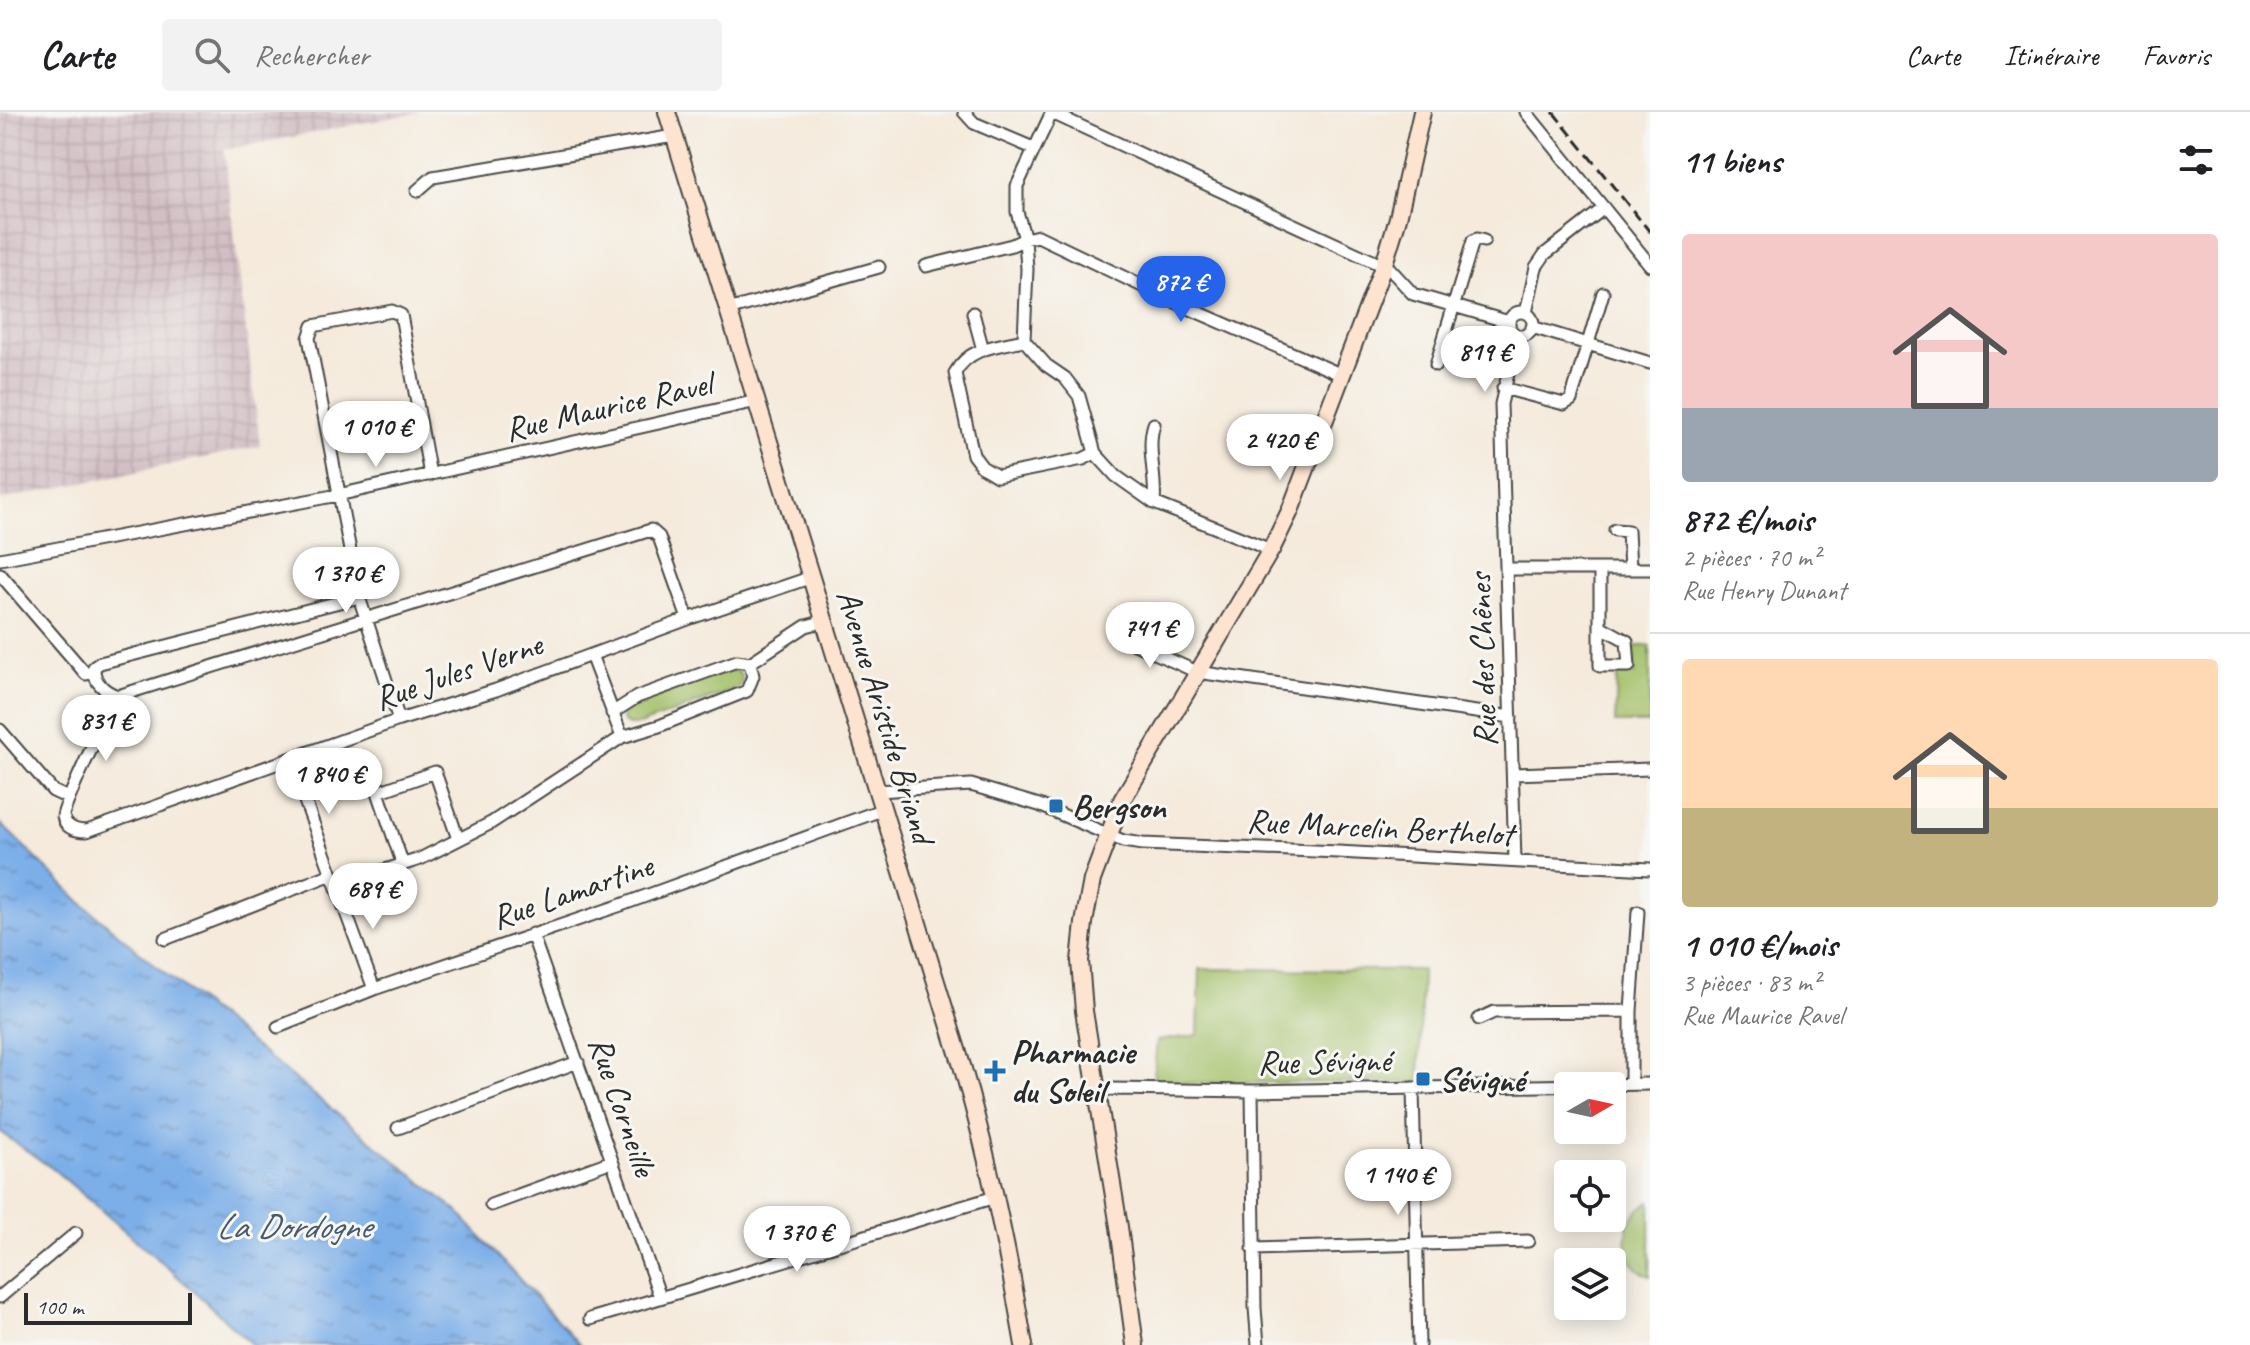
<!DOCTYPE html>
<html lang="fr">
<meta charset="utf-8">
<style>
:root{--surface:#fff;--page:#f2f2f2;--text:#202124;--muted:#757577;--line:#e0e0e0;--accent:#2563eb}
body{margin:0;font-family:Caveat,sans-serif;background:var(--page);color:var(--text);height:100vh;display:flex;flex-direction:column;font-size:30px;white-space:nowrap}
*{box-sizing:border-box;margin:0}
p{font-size:26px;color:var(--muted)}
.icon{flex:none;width:44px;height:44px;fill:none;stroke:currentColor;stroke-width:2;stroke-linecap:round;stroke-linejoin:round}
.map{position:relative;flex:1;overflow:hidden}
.sheet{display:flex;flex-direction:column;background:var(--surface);width:600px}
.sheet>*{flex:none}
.needle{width:52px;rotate:81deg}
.fabs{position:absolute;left:1554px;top:960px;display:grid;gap:16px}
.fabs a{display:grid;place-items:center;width:72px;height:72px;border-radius:8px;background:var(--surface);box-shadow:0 4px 20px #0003;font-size:40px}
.scale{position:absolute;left:24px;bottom:20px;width:168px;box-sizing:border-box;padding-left:8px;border:4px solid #2b2b2b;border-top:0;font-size:22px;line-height:28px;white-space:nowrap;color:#2b2b2b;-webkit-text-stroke:6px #f6f6f2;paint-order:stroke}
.price{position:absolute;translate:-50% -68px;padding:0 18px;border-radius:28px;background:#fff;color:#222;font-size:26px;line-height:52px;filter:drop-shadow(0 2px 4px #0008)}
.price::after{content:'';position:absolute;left:50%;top:48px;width:24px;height:18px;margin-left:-12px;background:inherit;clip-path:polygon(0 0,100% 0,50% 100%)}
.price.selected{background:var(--accent);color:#fff}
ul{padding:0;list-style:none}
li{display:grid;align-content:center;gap:16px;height:424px;padding:0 32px}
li+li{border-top:2px solid var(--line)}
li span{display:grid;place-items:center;height:248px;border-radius:8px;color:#555}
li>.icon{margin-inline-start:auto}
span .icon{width:144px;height:144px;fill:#fffc;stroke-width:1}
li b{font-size:34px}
h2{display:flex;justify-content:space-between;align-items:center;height:96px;padding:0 32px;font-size:34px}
header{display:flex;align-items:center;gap:48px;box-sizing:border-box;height:112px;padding:0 40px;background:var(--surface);border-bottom:2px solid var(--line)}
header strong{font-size:38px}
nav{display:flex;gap:44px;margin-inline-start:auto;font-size:28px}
.search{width:560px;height:72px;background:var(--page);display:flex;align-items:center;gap:20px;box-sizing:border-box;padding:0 28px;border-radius:8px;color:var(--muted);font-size:30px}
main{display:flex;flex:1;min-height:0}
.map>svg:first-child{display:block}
.industrial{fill:url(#industrial-grid)}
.grass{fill:#a2bf66;stroke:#667548;stroke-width:2}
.water{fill:url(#water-ripples);stroke:#546c8a;stroke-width:2}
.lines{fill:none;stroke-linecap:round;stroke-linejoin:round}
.street-casing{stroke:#494845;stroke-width:15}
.secondary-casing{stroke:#494845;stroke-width:20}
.street{stroke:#fff;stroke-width:11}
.secondary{stroke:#fde4d0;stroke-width:16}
.rail{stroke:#2b2b2b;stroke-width:3;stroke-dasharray:12 6;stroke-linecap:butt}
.poi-dot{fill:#1f6fb2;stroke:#f6f6f2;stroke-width:3}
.labels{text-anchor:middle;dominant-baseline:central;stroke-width:6;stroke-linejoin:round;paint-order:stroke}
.street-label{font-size:34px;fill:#2b2b2b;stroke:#f6f6f2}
.poi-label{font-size:34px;font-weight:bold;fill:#2b2b2b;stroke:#f6f6f2;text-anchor:start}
.water-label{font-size:36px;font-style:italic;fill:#47596d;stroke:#f6f6f2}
</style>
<header>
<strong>Carte</strong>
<div class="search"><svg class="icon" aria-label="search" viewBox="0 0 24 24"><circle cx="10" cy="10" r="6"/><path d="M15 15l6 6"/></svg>Rechercher</div>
<nav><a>Carte</a><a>Itinéraire</a><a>Favoris</a></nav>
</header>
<main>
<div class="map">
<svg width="1650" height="1233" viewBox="0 0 1650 1233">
<defs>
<pattern id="industrial-grid" width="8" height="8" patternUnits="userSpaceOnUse" patternTransform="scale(2)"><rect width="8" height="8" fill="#d2bec3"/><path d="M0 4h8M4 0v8" fill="none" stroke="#b4a3a8"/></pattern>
<pattern id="water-ripples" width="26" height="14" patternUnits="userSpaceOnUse" patternTransform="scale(2)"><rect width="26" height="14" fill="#7caee8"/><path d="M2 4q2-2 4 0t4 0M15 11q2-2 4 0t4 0" fill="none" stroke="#668ebc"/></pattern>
</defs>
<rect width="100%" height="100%" fill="#f6f6f2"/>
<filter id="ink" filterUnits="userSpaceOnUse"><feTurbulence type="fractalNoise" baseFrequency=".0125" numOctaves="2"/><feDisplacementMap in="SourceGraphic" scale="16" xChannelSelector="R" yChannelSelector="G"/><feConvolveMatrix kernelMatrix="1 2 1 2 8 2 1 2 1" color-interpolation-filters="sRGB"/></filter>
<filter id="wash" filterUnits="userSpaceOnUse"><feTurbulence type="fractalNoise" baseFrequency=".006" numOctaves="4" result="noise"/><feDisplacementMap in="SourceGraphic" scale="32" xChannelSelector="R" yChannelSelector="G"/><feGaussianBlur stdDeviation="1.8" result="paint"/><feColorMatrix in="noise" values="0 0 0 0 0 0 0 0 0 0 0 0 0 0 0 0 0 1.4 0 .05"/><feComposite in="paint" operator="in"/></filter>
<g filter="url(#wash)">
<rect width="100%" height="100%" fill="#f5eadb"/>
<path class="industrial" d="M 0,0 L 420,0 L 224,38 L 260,334 L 0,388 Z"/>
<path class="grass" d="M 1634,534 L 1650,534 L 1650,611 L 1615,611 L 1617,562 L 1635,562 Z
M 731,557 C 742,559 745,567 739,576 L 639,613 L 629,613 L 623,610 L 621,603 L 625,596 Z
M 1200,857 L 1422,858 L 1419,970 L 1153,971 L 1157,929 L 1198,923 Z
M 1650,1090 L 1650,1164 C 1617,1152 1620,1103 1650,1090 Z"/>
<path class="water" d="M 0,711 L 84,793 L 157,855 L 457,1099 L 580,1233 L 252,1233 L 193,1178 L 85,1084 L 53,1057 L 0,1020 Z"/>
</g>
<g filter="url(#ink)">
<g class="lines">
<g class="street-casing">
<path id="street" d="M 964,0 L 974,11 L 1033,36
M 1052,0 L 1017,74 L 1017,100 L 1025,127 L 1027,157 L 1024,228 L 1046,253 L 1065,266 L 1079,284 L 1095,341 L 1116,364 L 1154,391 L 1271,438
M 1526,0 L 1650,153
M 1052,1 L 1390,157 L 1413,182 L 1509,210
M 417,79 L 433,65 L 674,24
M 926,154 L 1012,133 L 1025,127 L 1038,124 L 1186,195 L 1342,263
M 728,198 L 879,155
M1509 212a12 12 0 1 1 24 0a12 12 0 1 1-24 0Z
M 973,201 L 983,238
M 1526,201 L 1536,155 L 1545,142 L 1604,96
M 1532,215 L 1650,251
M 1024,228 C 997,234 969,235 955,261 L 973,343 L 982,355 L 997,364 L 1083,347 L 1095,341
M 1436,253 L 1473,129 L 1477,127 L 1484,129
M 1503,276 L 1564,292 L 1571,288 L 1603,181
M 1154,391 C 1157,365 1146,336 1154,312
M 1615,418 L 1628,419 L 1630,457
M 0,447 L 338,383 L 757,289
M 1507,457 L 1650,457
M 1600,457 L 1600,554 L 1629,554 L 1627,529 L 1600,514
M 0,462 L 86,562 L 93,560
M 359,485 L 100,551 L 94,555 C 93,570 105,580 118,584 L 651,418 L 659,425 L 688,507
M 1117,524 L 1197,560 L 1511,605
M 118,584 C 111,593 62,697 63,704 C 65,716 76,719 87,719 L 399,608 L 496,578 L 688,507 L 812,465
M 612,601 L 637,585 L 737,549 L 750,551
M 399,608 L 359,485 L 309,226 L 313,214 L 392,199 L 401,203 L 430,363
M 0,618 L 53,679 L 68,686
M 622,625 L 659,614 L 747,579 L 753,564 L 750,551 L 806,514 L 826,509
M 290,648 L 374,877
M 1513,662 L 1650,657
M 878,679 L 971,673 L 1039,693 L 1123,729 L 1143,732 L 1338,740 L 1650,757
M 1515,749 L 1501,292 L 1517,223
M 403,753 L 378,680 L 435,660 L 458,727
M 338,773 L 420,747 L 491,711 L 622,625 L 591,543
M 532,822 L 660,1185
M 165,827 L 332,762
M 1631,899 L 1638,800
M 1479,907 L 1494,900 L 1631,899 L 1631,971
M 278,915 L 374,877 L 621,793 L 884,697
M 1413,976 L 1419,1233
M 1252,979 L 1255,1196 L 1258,1233
M 1096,980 L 1111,977 L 1252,979 L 1650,972
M 398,1016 L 578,950
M 491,1093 L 612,1049
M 1253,1137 L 1528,1129
M 0,1185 L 76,1121
M 590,1207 L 995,1085"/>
</g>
<g class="secondary-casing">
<path id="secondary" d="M 667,0 L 963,957 C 989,1048 1008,1140 1024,1233
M 1135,1233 L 1119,1115 L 1084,899 L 1080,849 L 1084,811 L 1092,768 L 1122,688 L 1271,438 L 1290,399 L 1383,155 L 1398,106 L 1422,0"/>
</g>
<use href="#street" class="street"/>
<use href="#secondary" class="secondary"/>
<path class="rail" d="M 1553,0 L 1650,120"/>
</g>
</g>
<g class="poi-dot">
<rect x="1048" y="686" width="16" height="16" rx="4"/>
<path d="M991 947h8v8h8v8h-8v8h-8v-8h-8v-8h8z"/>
<rect x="1415" y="959" width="16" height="16" rx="4"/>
</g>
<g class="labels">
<g class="street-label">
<text transform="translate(608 294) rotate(-13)">Rue Maurice Ravel</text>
<text transform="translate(1482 548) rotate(-92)">Rue des Chênes</text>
<text transform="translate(458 559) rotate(-19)">Rue Jules Verne</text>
<text transform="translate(886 604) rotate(73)">Avenue Aristide Briand</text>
<text transform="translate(1380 715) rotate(3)">Rue Marcelin Berthelot</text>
<text transform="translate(572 779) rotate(-19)">Rue Lamartine</text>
<text transform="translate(1324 949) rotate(-1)">Rue Sévigné</text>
<text transform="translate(623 994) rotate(71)">Rue Corneille</text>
</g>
<g class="poi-label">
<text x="1072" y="694">Bergson</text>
<text x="1011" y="939">Pharmacie<tspan x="1011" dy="39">du Soleil</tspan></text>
<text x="1439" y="967">Sévigné</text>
</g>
<g class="water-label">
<text x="293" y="1114">La Dordogne</text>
</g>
</g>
</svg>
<div class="fabs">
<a><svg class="needle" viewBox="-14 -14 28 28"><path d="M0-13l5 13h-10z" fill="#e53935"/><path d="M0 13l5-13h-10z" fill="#757577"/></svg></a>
<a><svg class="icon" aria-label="locate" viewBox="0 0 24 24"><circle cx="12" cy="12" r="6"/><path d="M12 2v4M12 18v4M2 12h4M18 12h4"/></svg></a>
<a><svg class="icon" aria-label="layers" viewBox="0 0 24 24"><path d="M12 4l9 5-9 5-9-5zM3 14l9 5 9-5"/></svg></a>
</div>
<div class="scale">100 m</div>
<b class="price selected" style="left:1181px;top:212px">872 €</b>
<b class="price" style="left:1485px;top:282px">819 €</b>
<b class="price" style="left:376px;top:357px">1 010 €</b>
<b class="price" style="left:1280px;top:370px">2 420 €</b>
<b class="price" style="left:346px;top:503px">1 370 €</b>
<b class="price" style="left:1150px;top:558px">741 €</b>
<b class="price" style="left:106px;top:651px">831 €</b>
<b class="price" style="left:329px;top:704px">1 840 €</b>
<b class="price" style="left:373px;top:819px">689 €</b>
<b class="price" style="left:1398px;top:1105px">1 140 €</b>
<b class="price" style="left:797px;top:1162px">1 370 €</b>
</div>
<section class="sheet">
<h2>11 biens<svg class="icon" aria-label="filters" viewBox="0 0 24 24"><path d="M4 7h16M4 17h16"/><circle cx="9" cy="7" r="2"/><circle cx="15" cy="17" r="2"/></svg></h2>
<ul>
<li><span style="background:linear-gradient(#f6c9c9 70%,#9aa5b1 0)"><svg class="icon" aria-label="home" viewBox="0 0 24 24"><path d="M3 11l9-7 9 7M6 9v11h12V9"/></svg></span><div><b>872 €/mois</b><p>2 pièces · 70 m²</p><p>Rue Henry Dunant</p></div></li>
<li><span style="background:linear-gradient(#ffd9b3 60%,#c2b280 0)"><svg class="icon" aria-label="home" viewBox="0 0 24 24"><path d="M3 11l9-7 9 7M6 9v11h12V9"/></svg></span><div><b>1 010 €/mois</b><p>3 pièces · 83 m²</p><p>Rue Maurice Ravel</p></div></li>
</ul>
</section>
</main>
